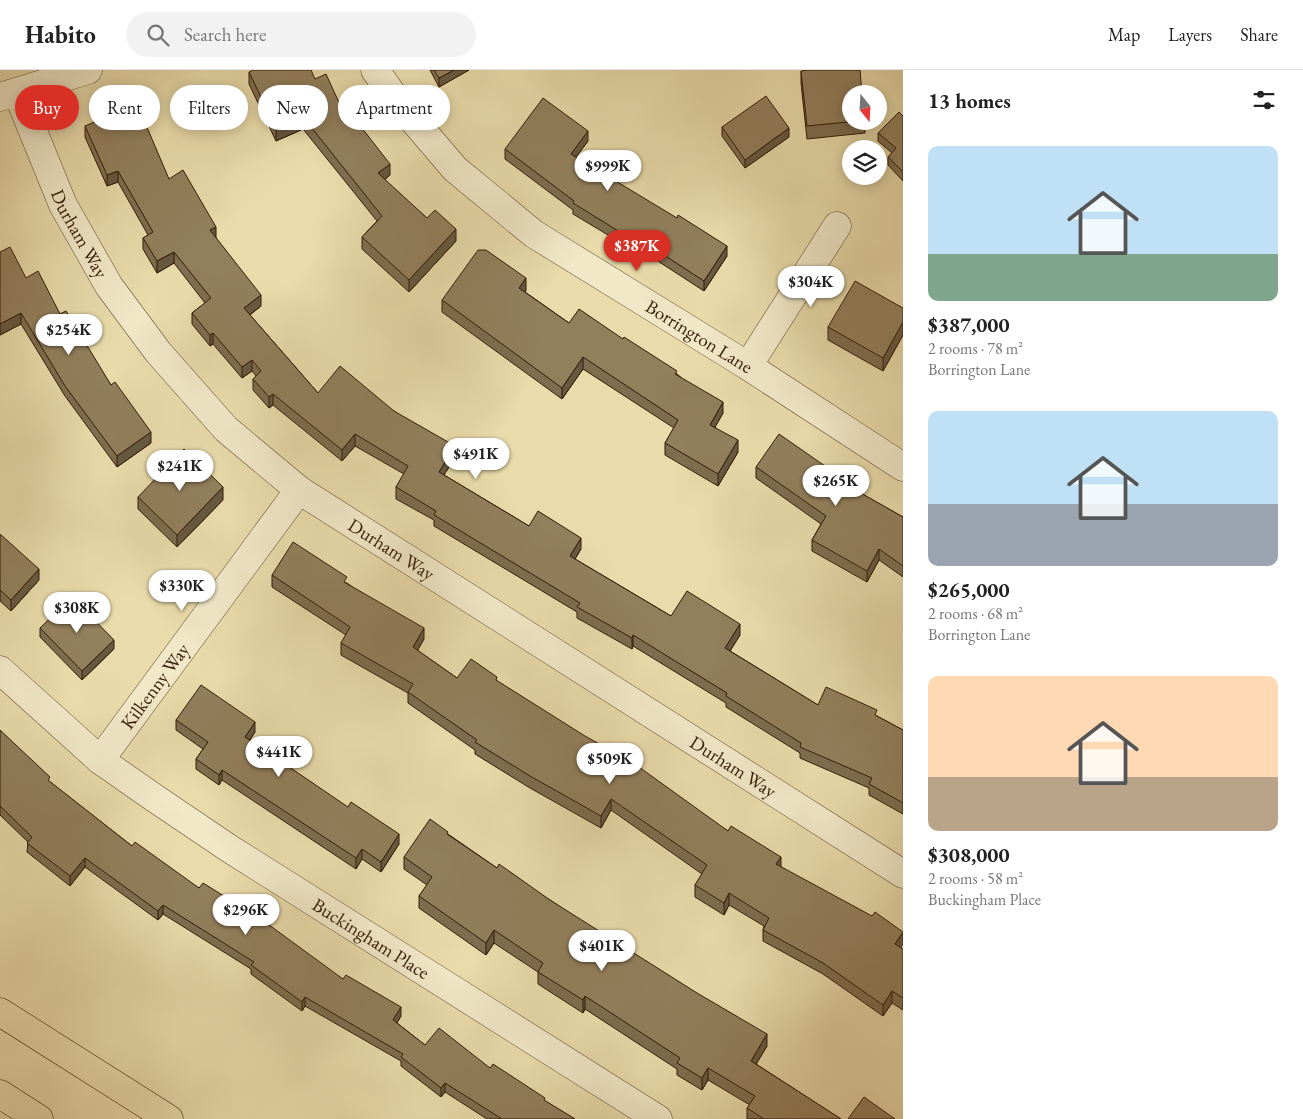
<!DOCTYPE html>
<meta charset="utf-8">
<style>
:root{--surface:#fff;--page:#f2f2f2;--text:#222;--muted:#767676;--line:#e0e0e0;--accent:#d93025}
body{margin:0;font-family:"EB Garamond",serif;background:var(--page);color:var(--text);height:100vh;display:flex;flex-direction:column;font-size:19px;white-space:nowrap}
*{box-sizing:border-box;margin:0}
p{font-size:16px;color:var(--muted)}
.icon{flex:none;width:28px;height:28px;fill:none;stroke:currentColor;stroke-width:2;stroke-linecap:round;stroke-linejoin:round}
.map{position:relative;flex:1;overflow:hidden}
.panel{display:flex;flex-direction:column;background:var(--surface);width:400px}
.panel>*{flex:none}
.hud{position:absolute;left:15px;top:15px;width:475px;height:45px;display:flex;gap:10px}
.needle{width:32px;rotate:162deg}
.fabs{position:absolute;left:842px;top:15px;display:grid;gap:10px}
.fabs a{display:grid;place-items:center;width:45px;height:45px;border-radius:50%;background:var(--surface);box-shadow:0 2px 12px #0003;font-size:25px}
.price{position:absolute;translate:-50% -42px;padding:0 11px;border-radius:18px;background:#fff;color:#222;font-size:16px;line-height:32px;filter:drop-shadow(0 1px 2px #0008)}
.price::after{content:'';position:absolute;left:50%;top:30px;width:15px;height:11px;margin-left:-8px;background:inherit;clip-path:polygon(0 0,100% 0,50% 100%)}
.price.active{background:var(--accent);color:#fff}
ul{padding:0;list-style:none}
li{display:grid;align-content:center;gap:10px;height:265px;padding:0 25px}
li span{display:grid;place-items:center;height:155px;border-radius:10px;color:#555}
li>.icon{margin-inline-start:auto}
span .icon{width:90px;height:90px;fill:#fffc;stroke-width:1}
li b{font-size:21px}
h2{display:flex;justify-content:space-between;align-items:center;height:60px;padding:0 25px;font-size:21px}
.tag{padding:0 18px;border-radius:22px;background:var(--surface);box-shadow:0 2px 12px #0003;font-size:18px;line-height:45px}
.tag.active{background:var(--accent);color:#fff}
header{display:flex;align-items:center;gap:30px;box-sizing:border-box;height:70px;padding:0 25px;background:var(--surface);border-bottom:1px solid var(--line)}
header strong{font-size:24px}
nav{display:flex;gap:28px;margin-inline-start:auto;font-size:18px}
.search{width:350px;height:45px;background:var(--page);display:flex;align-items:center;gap:12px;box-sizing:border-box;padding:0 18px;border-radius:28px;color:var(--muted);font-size:19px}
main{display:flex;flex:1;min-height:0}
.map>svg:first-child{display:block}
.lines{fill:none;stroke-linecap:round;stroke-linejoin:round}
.minor-casing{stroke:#604b30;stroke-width:29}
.highway-casing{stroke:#331b08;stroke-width:29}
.minor{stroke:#f1e8c8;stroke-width:28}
.highway{stroke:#e9dbaa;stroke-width:28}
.wall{fill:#7e6d4f;stroke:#331b08}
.shaded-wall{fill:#665940;stroke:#331b08}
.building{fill:#927f5c;stroke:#331b08}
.labels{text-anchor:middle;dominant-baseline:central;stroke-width:4;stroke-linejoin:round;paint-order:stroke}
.street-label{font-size:19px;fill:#331b08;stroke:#f1e8c8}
</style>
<header>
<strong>Habito</strong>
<div class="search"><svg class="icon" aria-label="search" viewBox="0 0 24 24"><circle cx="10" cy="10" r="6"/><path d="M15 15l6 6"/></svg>Search here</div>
<nav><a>Map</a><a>Layers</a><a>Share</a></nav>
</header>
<main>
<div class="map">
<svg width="903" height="1049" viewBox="0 0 903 1049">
<rect width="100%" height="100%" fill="#e9dbaa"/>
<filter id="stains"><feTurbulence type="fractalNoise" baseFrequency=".004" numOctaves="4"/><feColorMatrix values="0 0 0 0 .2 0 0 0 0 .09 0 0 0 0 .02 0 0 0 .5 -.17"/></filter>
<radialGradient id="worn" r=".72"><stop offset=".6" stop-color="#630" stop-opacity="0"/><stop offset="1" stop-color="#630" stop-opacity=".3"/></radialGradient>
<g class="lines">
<g class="minor-casing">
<g id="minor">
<path id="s1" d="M 375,0 L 397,31 L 455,99 L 534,164 L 748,296 L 903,397"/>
<path id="s2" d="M 17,22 L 63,135 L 109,216 L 158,282 L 226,359 L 299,420 L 903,804"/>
<path d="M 0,27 L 88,0"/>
<path d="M 748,296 L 837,156"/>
<path id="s3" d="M 0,600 L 100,690 L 153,727 L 230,779 L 658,1049"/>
<path id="s4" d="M 100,690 L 299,420"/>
</g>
</g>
<g class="highway-casing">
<path id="highway" d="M 0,942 L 169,1049
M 0,1024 L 39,1049"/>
</g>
<use href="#minor" class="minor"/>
<use href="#highway" class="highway"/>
</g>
<path class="wall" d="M 430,0 L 469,0 L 439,17 Z
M 801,1 L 851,51 L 865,51 L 865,63 L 807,69 L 801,13 Z
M 249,2 L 315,9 L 346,48 L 390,105 L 384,110 L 427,148 L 456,171 L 409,222 L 362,179 L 362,167 L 377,151 L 303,59 L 276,71 L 249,14 Z
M 903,46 L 903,111 L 888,95 L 888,87 L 892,83 L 878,71 L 878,63 Z
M 85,56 L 169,109 L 216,168 L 261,236 L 250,245 L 318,323 L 394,341 L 455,387 L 444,405 L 529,456 L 581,479 L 575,489 L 671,546 L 740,565 L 730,581 L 818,635 L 877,646 L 903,660 L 903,744 L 869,725 L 869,718 L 800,688 L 800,683 L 726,637 L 726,633 L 633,576 L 632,579 L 577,548 L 577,542 L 434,456 L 434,450 L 396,429 L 396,417 L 404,404 L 355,376 L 342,391 L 273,335 L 269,338 L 253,320 L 253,309 L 256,306 L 252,301 L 242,308 L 213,274 L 210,276 L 192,254 L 192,243 L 205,233 L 174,193 L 157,203 L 143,179 L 143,168 L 148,165 L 118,112 L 107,116 L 85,67 Z
M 722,57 L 789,67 L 745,98 L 722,66 Z
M 588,71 L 576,87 L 727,186 L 704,221 L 630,173 L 628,177 L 573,144 L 573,140 L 505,89 L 505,79 Z
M 26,208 L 60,244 L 111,315 L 151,373 L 117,397 L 65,326 L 21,254 L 0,265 Z
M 526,220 L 525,222 L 569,253 L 623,269 L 677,304 L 723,343 L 715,357 L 738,382 L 718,416 L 665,385 L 665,373 L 674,358 L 583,299 L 562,329 L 442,242 L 442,230 Z
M 903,238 L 903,265 L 883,301 L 828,270 L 828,257 Z
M 756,397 L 825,403 L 903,447 L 903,507 L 879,490 L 867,512 L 812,481 L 812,470 L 821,454 L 756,408 Z
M 138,427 L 223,430 L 177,477 L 138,439 Z
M 0,464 L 39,510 L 11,541 L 0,531 Z
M 272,505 L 347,513 L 424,569 L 417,580 L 457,608 L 497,611 L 728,761 L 903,879 L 903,940 L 892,933 L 883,946 L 823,904 L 763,871 L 763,860 L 764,856 L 729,835 L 724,845 L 695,827 L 695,815 L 702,804 L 611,740 L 601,758 L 530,718 L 475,684 L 475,680 L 408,633 L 408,623 L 341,585 L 341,573 L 346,565 L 272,517 Z
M 40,558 L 114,579 L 82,610 L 40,567 Z
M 176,650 L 255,662 L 250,670 L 399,774 L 381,802 L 362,789 L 356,799 L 222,710 L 219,715 L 196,699 L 196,689 L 203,679 L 176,660 Z
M 0,660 L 50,712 L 132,776 L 401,946 L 397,953 L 425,975 L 490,998 L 575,1049 L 487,1049 L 445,1022 L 441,1027 L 401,996 L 401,991 L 305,936 L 302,941 L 251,904 L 251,899 L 163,844 L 158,850 L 85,797 L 70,816 L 27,782 L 28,772 L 0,745 Z
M 448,764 L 497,798 L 550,830 L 767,976 L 756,994 L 841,1049 L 747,1049 L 747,1038 L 750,1035 L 708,1010 L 702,1020 L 677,1005 L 677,999 L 585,939 L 583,943 L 538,914 L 538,902 L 494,873 L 486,885 L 419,838 L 419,826 L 427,815 L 404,799 L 404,787 Z"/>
<path class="shaded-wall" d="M 454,0 L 469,0 L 439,17 L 439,8 Z
M 303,47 L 303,59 L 276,71 L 276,59 Z
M 789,58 L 789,67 L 745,98 L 745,90 Z
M 588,61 L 588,71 L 571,94 L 571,84 Z
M 390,94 L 390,105 L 378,115 L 378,103 Z
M 118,101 L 118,112 L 107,116 L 107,105 Z
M 216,157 L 216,168 L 210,160 Z
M 456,159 L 456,171 L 409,222 L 409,210 Z
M 630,163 L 630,173 L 628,177 L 628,167 Z
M 727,176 L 727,186 L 704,221 L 704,211 Z
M 174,182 L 174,193 L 157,203 L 157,191 Z
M 526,208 L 526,220 L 519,230 L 519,218 Z
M 261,225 L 261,236 L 244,249 L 244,238 Z
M 21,243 L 21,254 L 0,265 L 0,254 Z
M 903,252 L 903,265 L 883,301 L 883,288 Z
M 213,263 L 213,274 L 210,276 L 210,265 Z
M 583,287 L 583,299 L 562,329 L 562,318 Z
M 252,290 L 252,301 L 242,308 L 242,297 Z
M 273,324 L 273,335 L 269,338 L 269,327 Z
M 723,332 L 723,343 L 710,366 L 710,355 Z
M 151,362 L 151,373 L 117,397 L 117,386 Z
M 355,364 L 355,376 L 342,391 L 342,380 Z
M 738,370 L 738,382 L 718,416 L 718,404 Z
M 455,376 L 455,387 L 439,413 L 439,402 Z
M 825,396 L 825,407 L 822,401 Z
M 223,417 L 223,430 L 177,477 L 177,465 Z
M 581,468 L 581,479 L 570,497 L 570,486 Z
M 879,479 L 879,490 L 867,512 L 867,501 Z
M 39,499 L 39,510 L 11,541 L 11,530 Z
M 740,554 L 740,565 L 725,589 L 725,578 Z
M 424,558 L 424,569 L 413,589 L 413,577 Z
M 633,565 L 633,576 L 632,579 L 632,568 Z
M 114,570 L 114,579 L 82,610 L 82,601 Z
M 255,652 L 255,662 L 245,677 L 245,667 Z
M 222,700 L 222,710 L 219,715 L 219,705 Z
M 611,729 L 611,740 L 601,758 L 601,746 Z
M 399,764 L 399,774 L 381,802 L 381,792 Z
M 362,779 L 362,789 L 356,799 L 356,788 Z
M 781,787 L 781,799 L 776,794 Z
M 85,788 L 85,797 L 70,816 L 70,806 Z
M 729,823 L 729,835 L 724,845 L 724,833 Z
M 163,835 L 163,844 L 158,850 L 158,841 Z
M 494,860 L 494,873 L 486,885 L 486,873 Z
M 903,863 L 903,874 L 895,886 L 895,874 Z
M 892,921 L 892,933 L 883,946 L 883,935 Z
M 585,926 L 585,939 L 583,943 L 583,930 Z
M 305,927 L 305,936 L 302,941 L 302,932 Z
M 401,937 L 401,946 L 393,959 L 393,950 Z
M 767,964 L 767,976 L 751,1003 L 751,991 Z
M 708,998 L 708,1010 L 702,1020 L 702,1008 Z
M 445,1013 L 445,1022 L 441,1027 L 441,1018 Z"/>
<path class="building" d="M 253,0 L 311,0 L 315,9 L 326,4 L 346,48 L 351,44 L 390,94 L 378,103 L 427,148 L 435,140 L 456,159 L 409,210 L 362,167 L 382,146 L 303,47 L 276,59 L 249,2 Z
M 434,0 L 454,0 L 439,8 Z
M 808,0 L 860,0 L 862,24 L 851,24 L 851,51 L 858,51 L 807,56 L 801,1 Z
M 766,26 L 789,58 L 745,90 L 722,57 Z
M 543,28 L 588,61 L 571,84 L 677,148 L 678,145 L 727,176 L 704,211 L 630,163 L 628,167 L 573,133 L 574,131 L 505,79 Z
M 137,34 L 169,109 L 183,100 L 216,157 L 210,160 L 261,225 L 244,238 L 318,323 L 340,296 L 394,341 L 455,376 L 439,402 L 529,456 L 538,441 L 581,468 L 570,486 L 671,546 L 687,521 L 740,554 L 725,578 L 818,635 L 826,617 L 877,640 L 875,645 L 903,660 L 903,733 L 869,714 L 872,708 L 800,677 L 801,673 L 726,626 L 727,623 L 633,565 L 632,568 L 577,537 L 580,533 L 434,445 L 436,441 L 396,417 L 408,396 L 355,364 L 342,380 L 273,324 L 269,327 L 253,309 L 261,301 L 252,290 L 242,297 L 213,263 L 210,265 L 192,243 L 211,228 L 174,182 L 157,191 L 143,168 L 153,162 L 118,101 L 107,105 L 85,56 Z
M 899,42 L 903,46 L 903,102 L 888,87 L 896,78 L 878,63 Z
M 10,177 L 26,208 L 38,201 L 60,244 L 66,241 L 111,315 L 115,312 L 151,362 L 117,386 L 65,316 L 21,243 L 0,254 L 0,182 Z
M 478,180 L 486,180 L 526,208 L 519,218 L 569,253 L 579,239 L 623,269 L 624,267 L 677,301 L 675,304 L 723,332 L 710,355 L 738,370 L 718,404 L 665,373 L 678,350 L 583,287 L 562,318 L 442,230 Z
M 855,211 L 903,238 L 903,252 L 883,288 L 828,257 Z
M 779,364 L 825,396 L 822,401 L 903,447 L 903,496 L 879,479 L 867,501 L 812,470 L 826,446 L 756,397 Z
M 184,379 L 223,417 L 177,465 L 138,427 Z
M 0,464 L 39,499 L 11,530 L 0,520 Z
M 293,472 L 347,507 L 344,512 L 424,558 L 413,577 L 457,608 L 471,589 L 497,607 L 496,610 L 585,666 L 632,692 L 728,761 L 731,756 L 781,787 L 776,794 L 872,846 L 875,842 L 903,862 L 895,874 L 903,879 L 903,928 L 892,921 L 883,935 L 823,893 L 763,860 L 769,848 L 729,823 L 724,833 L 695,815 L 707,795 L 611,729 L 601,746 L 530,706 L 475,672 L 477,670 L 408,622 L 413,614 L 341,573 L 350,557 L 272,505 Z
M 72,527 L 114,570 L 82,601 L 40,558 Z
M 201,615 L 255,652 L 245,667 L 348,737 L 351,732 L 399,764 L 381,792 L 362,779 L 356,788 L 222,700 L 219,705 L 196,689 L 208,672 L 176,650 Z
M 0,660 L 50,707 L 48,710 L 132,776 L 135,772 L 199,818 L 203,813 L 261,849 L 343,909 L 346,905 L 401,937 L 393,950 L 425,975 L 439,958 L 490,998 L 493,994 L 545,1028 L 544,1030 L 575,1049 L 502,1049 L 445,1013 L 441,1018 L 401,987 L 403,984 L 305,927 L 302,932 L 251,895 L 254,892 L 163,835 L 158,841 L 85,788 L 70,806 L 27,773 L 32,767 L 0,736 Z
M 430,749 L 448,762 L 447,764 L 497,798 L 499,794 L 550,830 L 697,923 L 767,964 L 751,991 L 841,1049 L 764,1049 L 747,1038 L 755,1026 L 708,998 L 702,1008 L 677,993 L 680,988 L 585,926 L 583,930 L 538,902 L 543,893 L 494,860 L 486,873 L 419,826 L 432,807 L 404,787 Z
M 864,1027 L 895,1049 L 848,1049 Z"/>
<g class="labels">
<g class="street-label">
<text stroke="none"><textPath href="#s2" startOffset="155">Durham Way</textPath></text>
<text stroke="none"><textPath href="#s1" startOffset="424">Borrington Lane</textPath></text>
<text stroke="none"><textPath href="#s2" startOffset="605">Durham Way</textPath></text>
<text stroke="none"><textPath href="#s4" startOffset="92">Kilkenny Way</textPath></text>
<text stroke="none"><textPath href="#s2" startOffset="1010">Durham Way</textPath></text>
<text stroke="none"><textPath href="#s3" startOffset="459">Buckingham Place</textPath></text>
</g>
</g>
<rect width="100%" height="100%" filter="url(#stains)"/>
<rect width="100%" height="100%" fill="url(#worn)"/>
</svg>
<div class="fabs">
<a><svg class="needle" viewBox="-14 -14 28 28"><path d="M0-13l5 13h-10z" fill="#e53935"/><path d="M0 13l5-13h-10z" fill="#767676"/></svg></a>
<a><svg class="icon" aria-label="layers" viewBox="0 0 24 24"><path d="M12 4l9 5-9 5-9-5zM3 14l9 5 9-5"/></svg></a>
</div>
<b class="price" style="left:608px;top:122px">$999K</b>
<b class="price active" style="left:637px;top:202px">$387K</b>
<b class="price" style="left:811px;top:238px">$304K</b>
<b class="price" style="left:69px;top:286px">$254K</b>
<b class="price" style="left:476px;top:410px">$491K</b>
<b class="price" style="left:180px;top:422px">$241K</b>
<b class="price" style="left:836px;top:437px">$265K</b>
<b class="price" style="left:182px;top:542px">$330K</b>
<b class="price" style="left:77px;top:564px">$308K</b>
<b class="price" style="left:279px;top:708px">$441K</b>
<b class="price" style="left:610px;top:715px">$509K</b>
<b class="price" style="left:246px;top:866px">$296K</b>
<b class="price" style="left:602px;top:902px">$401K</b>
<div class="hud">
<a class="tag active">Buy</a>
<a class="tag">Rent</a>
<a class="tag">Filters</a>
<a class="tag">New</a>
<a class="tag">Apartment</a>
</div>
</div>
<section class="panel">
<h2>13 homes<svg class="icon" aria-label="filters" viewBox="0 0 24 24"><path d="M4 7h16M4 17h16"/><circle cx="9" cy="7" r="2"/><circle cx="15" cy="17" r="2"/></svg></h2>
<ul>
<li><span style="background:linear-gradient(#bfe0f5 70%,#7fa58c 0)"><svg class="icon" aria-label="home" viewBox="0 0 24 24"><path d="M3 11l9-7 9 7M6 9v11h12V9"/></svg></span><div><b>$387,000</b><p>2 rooms · 78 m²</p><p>Borrington Lane</p></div></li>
<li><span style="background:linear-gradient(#bfe0f5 60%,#9aa5b1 0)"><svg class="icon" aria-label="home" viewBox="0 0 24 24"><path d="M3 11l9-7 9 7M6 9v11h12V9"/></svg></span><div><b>$265,000</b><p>2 rooms · 68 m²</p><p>Borrington Lane</p></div></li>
<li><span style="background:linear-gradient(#ffd9b3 65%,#b9a48a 0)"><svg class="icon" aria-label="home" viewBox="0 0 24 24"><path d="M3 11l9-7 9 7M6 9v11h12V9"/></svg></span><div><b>$308,000</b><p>2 rooms · 58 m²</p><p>Buckingham Place</p></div></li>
</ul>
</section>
</main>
